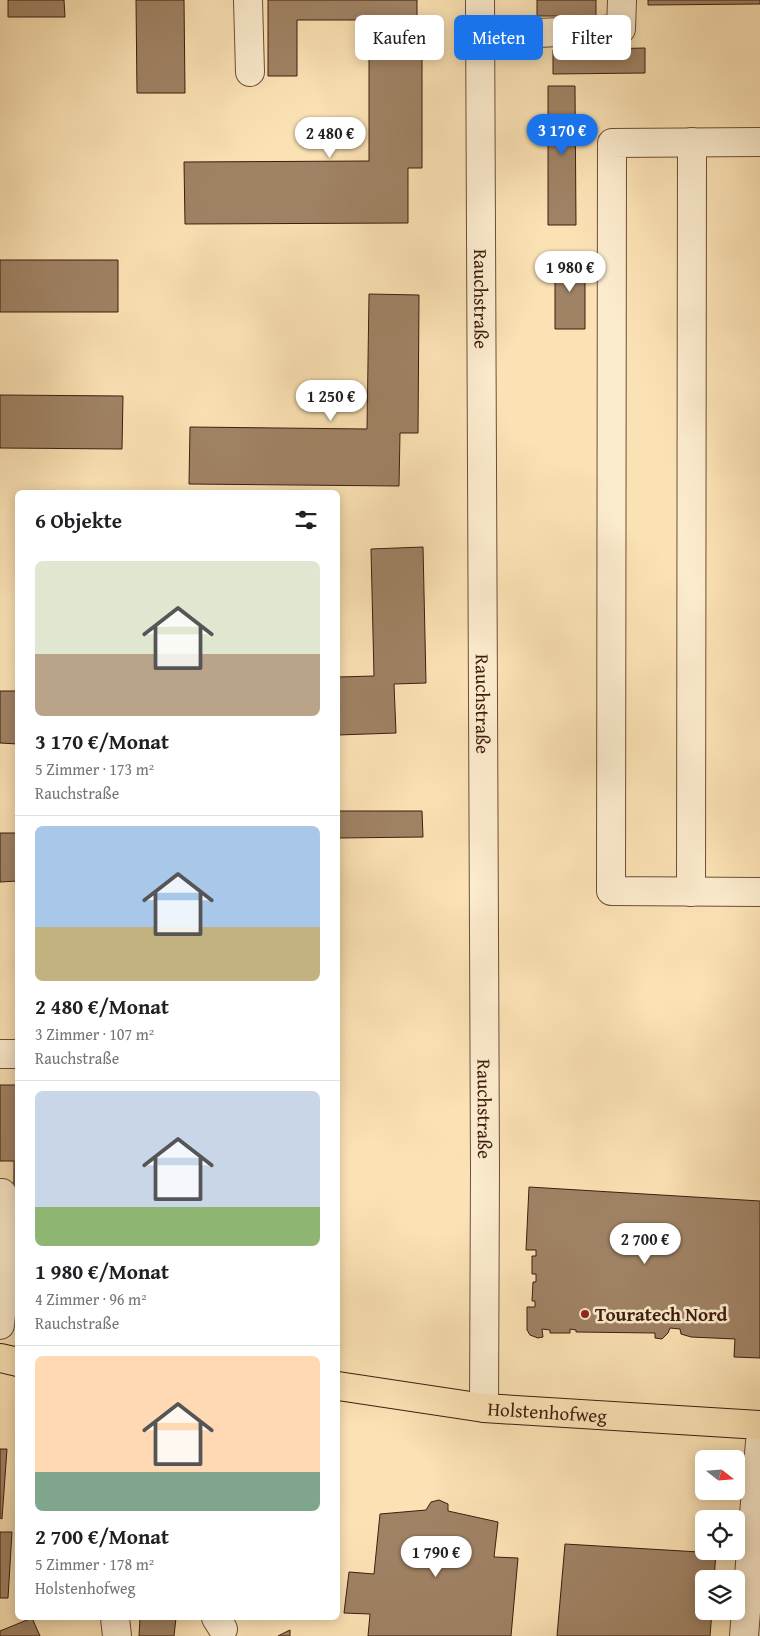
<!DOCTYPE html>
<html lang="de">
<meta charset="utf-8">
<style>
:root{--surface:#fff;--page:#f2f2f2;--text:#202124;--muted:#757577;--line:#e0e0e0;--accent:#1a73e8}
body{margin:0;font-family:"Gentium Book Plus",serif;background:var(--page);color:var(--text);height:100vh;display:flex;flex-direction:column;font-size:19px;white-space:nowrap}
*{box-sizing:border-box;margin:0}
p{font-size:16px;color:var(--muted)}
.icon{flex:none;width:28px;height:28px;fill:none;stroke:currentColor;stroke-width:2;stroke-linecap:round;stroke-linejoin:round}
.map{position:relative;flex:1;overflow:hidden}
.drawer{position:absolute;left:15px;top:490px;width:325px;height:1130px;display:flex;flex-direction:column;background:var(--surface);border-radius:8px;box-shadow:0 2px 12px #0003}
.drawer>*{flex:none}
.banner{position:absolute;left:355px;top:15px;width:330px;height:45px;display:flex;gap:10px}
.needle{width:32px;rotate:107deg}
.fabs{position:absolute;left:695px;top:1450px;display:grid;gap:10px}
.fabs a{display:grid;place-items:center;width:50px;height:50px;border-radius:8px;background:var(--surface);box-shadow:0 2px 12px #0003;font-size:25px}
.price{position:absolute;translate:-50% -42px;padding:0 11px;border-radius:18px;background:#fff;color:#222;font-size:16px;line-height:32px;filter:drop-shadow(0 1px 2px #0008)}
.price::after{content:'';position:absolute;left:50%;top:30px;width:15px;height:11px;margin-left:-8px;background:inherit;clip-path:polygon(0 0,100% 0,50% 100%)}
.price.on{background:var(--accent);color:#fff}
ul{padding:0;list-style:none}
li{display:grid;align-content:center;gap:10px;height:265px;padding:0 20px}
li+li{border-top:1px solid var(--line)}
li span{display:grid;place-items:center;height:155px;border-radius:8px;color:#555}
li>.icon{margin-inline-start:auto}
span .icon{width:90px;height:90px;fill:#fffc;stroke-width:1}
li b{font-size:21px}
h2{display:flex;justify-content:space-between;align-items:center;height:60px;padding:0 20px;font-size:21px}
.pill{padding:0 18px;border-radius:8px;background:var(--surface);box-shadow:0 2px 12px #0003;font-size:18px;line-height:45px}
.pill.on{background:var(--accent);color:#fff}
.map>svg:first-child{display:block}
.building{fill:#a08365;stroke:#3e1d0f}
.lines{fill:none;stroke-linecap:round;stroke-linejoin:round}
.minor-casing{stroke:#6d4e38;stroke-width:30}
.major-casing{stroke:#3e1d0f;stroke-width:30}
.minor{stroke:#fcecce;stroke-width:28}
.major{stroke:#fbe2b4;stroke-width:28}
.poi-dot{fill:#8f2418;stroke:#fcecce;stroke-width:2}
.labels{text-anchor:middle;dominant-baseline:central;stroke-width:5;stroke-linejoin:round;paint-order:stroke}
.street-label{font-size:19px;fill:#3e1d0f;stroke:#fcecce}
.poi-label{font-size:19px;font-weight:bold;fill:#3e1d0f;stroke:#fcecce;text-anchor:start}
</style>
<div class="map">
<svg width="760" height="1636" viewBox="0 0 760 1636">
<rect width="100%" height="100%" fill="#fbe2b4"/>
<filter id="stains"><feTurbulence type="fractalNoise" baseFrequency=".004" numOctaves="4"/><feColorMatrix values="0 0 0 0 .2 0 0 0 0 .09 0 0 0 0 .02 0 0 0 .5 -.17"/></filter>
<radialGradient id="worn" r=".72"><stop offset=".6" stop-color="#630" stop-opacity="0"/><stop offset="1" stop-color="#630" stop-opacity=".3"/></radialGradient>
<path class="building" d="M 8,0 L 64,0 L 65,17 L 8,17 Z
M 136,0 L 184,0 L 185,93 L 137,93 Z
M 268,0 L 417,0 L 417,28 L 374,28 L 374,20 L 297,20 L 297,76 L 268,76 Z
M 537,0 L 596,0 L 596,16 L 537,16 Z
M 648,0 L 760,0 L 760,4 L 648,5 Z
M 369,28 L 422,28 L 422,168 L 408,168 L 408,223 L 185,224 L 184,162 L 369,161 Z
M 645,48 L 645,73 L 553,74 L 553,50 Z
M 548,86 L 575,86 L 576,225 L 548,225 Z
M 555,257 L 585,257 L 585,329 L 555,329 Z
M 0,260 L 118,260 L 118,312 L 0,312 Z
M 369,294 L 419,295 L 418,433 L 400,433 L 399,486 L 189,484 L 190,427 L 367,429 Z
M 0,395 L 123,396 L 122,449 L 0,448 Z
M 423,547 L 426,683 L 394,684 L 396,733 L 338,735 L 338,677 L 374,676 L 371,549 Z
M 0,691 L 18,691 L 18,744 L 0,743 Z
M 338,811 L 422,811 L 423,837 L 338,838 Z
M 0,833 L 18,833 L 18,881 L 0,882 Z
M 0,1085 L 18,1085 L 18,1305 L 13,1305 L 14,1161 L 0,1161 Z
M 529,1187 L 760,1201 L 760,1358 L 734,1357 L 735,1339 L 691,1337 L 681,1334 L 680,1329 L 670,1328 L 668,1333 L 662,1339 L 655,1338 L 655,1333 L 576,1332 L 576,1330 L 570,1329 L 570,1333 L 550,1333 L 550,1330 L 542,1329 L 543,1337 L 538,1338 L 530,1335 L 527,1330 L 527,1307 L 535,1307 L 535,1301 L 532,1301 L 533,1282 L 536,1282 L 536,1274 L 532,1274 L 532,1256 L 536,1256 L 536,1250 L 526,1250 Z
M 0,1449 L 7,1449 L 2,1519 L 0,1518 Z
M 439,1500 L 448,1504 L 448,1511 L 498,1522 L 494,1557 L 518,1558 L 511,1636 L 368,1636 L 370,1614 L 344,1613 L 349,1572 L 374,1574 L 380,1514 L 426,1510 L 431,1502 Z
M 0,1532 L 12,1532 L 8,1598 L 0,1598 Z
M 565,1544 L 716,1553 L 714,1579 L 704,1579 L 704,1611 L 712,1611 L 710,1636 L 557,1636 Z
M 32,1618 L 40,1636 L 0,1636 L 0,1631 Z
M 140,1618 L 176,1618 L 174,1636 L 139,1636 Z
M 290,1630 L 290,1636 L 278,1636 Z"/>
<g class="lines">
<g class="minor-casing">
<g id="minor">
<path d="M 248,0 L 250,72"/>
<path id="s1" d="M 480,0 L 485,1168 L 484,1408"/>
<path d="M 479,36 L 621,29 L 622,0"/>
<path d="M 760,142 L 612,143 L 611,891 L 760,892"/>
<path d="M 691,892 L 692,142"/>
<path d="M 0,1054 L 18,1054"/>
<path d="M 0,1193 L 2,1193 C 3,1237 5,1281 0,1325"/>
<path d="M 115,1618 L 117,1636"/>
<path d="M 216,1618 L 223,1629"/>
<path d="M 744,1636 L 760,1442"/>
</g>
</g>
<g class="major-casing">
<g id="major">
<path d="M 0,1358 L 18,1362"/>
<path id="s2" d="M 338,1386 L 484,1408 L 760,1425"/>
</g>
</g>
<use href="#minor" class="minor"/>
<use href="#major" class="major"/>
</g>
<circle class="poi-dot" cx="585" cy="1314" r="5"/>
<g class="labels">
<g class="street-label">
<text stroke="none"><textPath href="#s1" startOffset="299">Rauchstraße</textPath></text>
<text stroke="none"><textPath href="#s1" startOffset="704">Rauchstraße</textPath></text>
<text stroke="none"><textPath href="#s1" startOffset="1109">Rauchstraße</textPath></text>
<text stroke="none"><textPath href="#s2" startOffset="211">Holstenhofweg</textPath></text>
</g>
<g class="poi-label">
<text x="595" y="1314">Touratech Nord</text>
</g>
</g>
<rect width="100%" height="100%" filter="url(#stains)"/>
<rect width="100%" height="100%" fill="url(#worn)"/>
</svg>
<div class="fabs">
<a><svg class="needle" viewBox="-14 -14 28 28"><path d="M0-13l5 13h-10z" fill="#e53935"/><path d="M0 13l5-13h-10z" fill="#757577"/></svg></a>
<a><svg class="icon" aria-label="locate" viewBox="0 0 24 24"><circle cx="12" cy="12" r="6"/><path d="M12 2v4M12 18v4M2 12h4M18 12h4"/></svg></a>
<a><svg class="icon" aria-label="layers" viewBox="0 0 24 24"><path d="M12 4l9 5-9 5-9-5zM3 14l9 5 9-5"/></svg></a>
</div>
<b class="price on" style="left:562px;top:156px">3 170 €</b>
<b class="price" style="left:330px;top:159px">2 480 €</b>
<b class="price" style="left:570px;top:293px">1 980 €</b>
<b class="price" style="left:331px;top:422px">1 250 €</b>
<b class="price" style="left:645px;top:1265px">2 700 €</b>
<b class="price" style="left:436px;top:1578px">1 790 €</b>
<div class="banner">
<a class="pill">Kaufen</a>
<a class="pill on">Mieten</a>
<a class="pill">Filter</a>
</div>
<section class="drawer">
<h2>6 Objekte<svg class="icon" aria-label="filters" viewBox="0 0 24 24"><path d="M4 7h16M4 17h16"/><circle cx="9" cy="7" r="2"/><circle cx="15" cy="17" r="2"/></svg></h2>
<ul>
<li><span style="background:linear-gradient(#dfe7d0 60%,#b9a48a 0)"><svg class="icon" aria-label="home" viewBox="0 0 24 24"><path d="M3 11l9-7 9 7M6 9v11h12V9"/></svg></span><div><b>3 170 €/Monat</b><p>5 Zimmer · 173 m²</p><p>Rauchstraße</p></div></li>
<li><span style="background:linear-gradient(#a9c7e8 65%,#c2b280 0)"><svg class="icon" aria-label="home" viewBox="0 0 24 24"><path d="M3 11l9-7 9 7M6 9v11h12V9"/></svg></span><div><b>2 480 €/Monat</b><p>3 Zimmer · 107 m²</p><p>Rauchstraße</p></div></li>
<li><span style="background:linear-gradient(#c9d6e8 75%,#8fb573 0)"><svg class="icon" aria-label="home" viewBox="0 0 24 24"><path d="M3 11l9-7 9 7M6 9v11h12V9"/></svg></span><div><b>1 980 €/Monat</b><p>4 Zimmer · 96 m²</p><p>Rauchstraße</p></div></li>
<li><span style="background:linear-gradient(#ffd9b3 75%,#7fa58c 0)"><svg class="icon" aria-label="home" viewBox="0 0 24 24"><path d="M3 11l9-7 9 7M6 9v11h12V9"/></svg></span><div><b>2 700 €/Monat</b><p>5 Zimmer · 178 m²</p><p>Holstenhofweg</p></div></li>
</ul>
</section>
</div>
